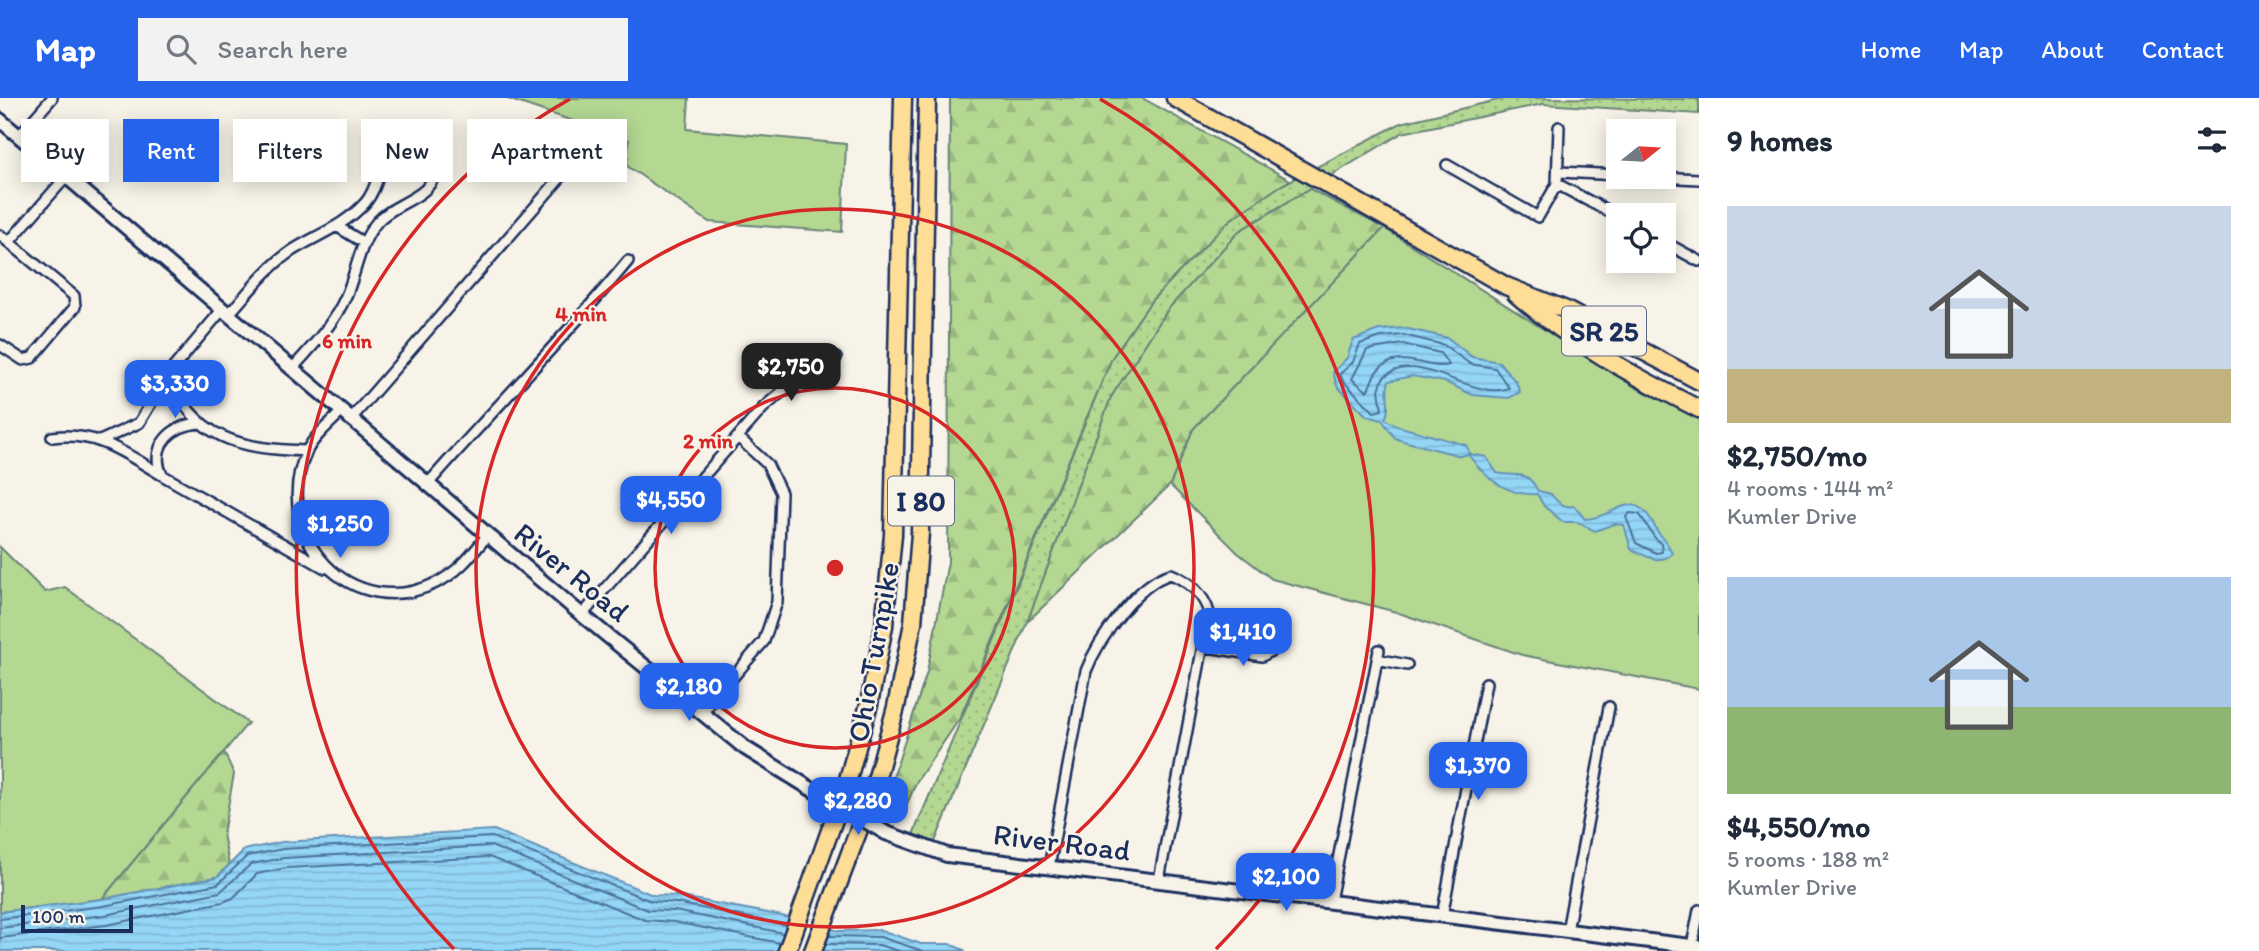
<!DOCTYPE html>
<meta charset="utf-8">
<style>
:root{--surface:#fff;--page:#f2f2f3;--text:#1f2937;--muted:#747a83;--accent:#2563eb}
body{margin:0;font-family:Itim,sans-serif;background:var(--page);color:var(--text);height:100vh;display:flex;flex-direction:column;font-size:26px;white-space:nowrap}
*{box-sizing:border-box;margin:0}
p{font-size:23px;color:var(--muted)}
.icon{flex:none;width:38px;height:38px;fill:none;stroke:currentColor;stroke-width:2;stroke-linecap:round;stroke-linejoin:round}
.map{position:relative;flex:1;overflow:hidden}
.side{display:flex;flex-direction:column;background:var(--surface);width:560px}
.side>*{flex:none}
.top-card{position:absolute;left:21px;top:21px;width:665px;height:63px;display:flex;gap:14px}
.needle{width:46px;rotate:72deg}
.tools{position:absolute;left:1606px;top:21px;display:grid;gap:14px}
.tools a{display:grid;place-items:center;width:70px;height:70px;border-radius:0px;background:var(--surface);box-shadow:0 4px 18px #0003;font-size:35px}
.scale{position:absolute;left:21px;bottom:18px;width:112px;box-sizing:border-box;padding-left:7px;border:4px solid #1b2f5e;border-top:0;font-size:19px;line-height:24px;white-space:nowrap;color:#1b2f5e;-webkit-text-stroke:5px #f7f3e8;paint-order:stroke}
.price{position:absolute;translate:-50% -60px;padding:0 16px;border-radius:14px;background:var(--accent);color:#fff;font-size:23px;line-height:46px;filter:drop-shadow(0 2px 4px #0008)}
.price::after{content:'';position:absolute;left:50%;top:42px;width:21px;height:16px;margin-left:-10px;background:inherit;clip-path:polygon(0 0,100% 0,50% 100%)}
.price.selected{background:#222;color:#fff}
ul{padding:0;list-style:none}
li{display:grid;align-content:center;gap:14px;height:371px;padding:0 28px}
li span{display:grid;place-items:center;height:217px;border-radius:0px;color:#555}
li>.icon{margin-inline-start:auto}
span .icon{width:126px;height:126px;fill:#fffc;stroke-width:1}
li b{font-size:30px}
h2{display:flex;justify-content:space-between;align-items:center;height:84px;padding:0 28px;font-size:30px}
.tag{padding:0 24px;border-radius:0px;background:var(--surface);box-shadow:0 4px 18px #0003;font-size:24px;line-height:63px}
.tag.selected{background:var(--accent);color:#fff}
header{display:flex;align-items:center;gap:42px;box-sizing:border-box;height:98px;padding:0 35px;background:var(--accent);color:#fff}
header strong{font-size:33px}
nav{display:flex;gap:38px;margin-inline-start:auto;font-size:24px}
.search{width:490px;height:63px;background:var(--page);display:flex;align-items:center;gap:18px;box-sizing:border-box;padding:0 24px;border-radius:0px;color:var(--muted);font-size:26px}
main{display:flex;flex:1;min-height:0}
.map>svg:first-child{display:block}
.grass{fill:#b4d792;stroke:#688378;stroke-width:2}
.forest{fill:url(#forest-firs);stroke:#688378;stroke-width:2}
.park{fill:url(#park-dots);stroke:#688378;stroke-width:2}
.water{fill:url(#water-rules);stroke:#6493b9;stroke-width:2}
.pier{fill:#f7f3e8}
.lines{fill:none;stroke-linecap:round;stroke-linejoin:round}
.shore{stroke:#4b729b;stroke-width:2}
.street-casing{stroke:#1b2f5e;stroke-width:14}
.secondary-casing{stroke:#1b2f5e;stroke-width:18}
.highway-casing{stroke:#1b2f5e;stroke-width:21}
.street{stroke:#f7f3e8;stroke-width:9}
.secondary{stroke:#f7f3e8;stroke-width:12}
.highway{stroke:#fedd96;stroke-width:16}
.secondary-bridge-casing{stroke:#1b2f5e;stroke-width:18;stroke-linecap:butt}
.secondary-bridge{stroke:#f7f3e8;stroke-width:12}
.ring{fill:none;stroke:#d62828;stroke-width:3.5}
.labels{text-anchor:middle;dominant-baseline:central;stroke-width:5;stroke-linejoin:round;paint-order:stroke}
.shield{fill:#f7f3e8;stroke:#5d6a87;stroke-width:2}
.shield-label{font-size:28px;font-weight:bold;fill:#1b2f5e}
.street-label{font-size:30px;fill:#1b2f5e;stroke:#f7f3e8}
.centre{fill:#d62828;stroke:#f7f3e8;stroke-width:3.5}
.ring-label{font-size:21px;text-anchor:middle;font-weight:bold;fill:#d62828;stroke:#f7f3e8;stroke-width:5;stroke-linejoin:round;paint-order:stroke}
</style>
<header>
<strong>Map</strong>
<div class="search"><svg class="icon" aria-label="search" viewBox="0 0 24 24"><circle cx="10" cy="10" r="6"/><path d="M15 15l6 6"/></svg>Search here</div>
<nav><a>Home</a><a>Map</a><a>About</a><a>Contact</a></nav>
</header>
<main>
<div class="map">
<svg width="1699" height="853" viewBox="0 0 1699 853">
<defs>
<pattern id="forest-firs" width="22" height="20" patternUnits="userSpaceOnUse" patternTransform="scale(1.75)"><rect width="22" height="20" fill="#b4d792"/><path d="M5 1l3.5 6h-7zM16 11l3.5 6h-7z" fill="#9ab980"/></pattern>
<pattern id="park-dots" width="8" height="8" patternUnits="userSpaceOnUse" patternTransform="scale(1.75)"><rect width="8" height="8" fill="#b4d792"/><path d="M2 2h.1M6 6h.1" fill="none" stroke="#9ab980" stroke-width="1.8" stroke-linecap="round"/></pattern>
<pattern id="water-rules" width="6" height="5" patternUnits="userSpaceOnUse" patternTransform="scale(1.75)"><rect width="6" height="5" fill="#94d6f6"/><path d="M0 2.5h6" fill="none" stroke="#7fb8d5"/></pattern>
</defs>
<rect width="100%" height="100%" fill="#f7f3e8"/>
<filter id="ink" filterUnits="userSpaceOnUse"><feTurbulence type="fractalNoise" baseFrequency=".0143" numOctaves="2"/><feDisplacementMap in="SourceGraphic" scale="14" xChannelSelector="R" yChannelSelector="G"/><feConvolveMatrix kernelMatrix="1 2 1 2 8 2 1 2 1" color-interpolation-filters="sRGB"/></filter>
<g filter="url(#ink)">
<path class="grass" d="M 505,0 L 689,0 L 687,31 L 846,46 L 842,134 L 709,124 L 627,68 L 629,42 Z
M 1384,130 L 1635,289 L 1699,320 L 1699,591 L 1522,557 L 1396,514 L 1272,481 L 1238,455 L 1170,387 L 1193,331 Z
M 0,449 L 45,494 L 65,489 L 248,625 L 102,801 L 0,814 Z"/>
<path class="forest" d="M 950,0 L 1142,0 L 1290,82 L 1230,122 L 1152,202 L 1112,260 L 960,620 L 917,683 L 899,724 L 881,717 L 927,574 L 948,464 Z
M 1310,91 L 1384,130 L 1193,331 L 1170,387 L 1027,524 L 1111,299 L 1168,211 L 1239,133 Z
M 224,654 L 234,676 L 223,736 L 229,767 L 217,779 L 102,801 Z"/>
<path class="park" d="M 1506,0 L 1699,1 L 1699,16 L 1543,6 L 1402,35 L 1239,133 L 1168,211 L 1111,299 L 1027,524 L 934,746 L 912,739 L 1112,260 L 1152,202 L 1230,122 L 1280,88 L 1401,25 Z"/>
<path class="water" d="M 1404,230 L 1448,240 L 1472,259 L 1499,264 L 1516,284 L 1520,294 L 1509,300 L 1473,297 L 1445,284 L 1412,278 L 1389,283 C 1384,296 1392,309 1385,321 L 1397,328 L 1466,347 L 1470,356 L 1486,359 L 1497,375 C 1518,380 1526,370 1538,393 L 1551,396 C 1557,404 1563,410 1574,408 L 1585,421 C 1614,421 1634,385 1655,429 C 1660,440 1666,439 1672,456 C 1657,468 1646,457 1631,451 L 1624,427 L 1614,426 L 1595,433 L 1577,424 L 1563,424 L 1544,408 L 1537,396 C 1506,398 1484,379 1468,356 L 1461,358 L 1403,343 L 1395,340 L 1382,322 L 1367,318 L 1337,288 L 1333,274 L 1347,260 L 1353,242 L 1379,232 Z
M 494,732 L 653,797 L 677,798 L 778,817 L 839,833 L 881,832 L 921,846 L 950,846 L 966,853 L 0,853 L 0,814 L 102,801 L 217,779 L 244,752 L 282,744 Z"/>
<path class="pier" d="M 790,817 L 832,827 L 822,853 L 776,853 Z"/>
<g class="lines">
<path class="shore" d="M 1404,237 L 1444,247 L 1470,266 L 1495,270 L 1509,290 C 1472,304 1416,248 1383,280 L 1379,292 L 1382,312 L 1374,314 L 1343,283 L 1340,276 L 1353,264 L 1360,246 L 1381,239 Z
M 1403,246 L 1440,255 L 1449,267 C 1429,273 1397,249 1377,273 C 1372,279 1371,288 1367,293 L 1352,281 L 1367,252 Z
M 1630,415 L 1639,416 C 1648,426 1650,437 1661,446 L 1662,454 L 1656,455 L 1636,445 L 1626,419 Z
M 0,821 L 103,808 L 218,786 L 247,758 L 283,751 L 492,739 L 651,803 L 676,805 L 786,827
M 0,830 L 105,817 L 220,794 L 251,766 L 284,760 L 491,748 L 648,812 L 675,813 L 783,835
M 829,838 L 880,839 L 923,853
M 0,840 L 106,827 L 223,804 L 233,800 L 257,776 L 286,770 L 489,759 L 645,822 L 674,824 L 780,845
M 826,846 L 879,847 L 899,853"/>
<g class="street-casing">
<path id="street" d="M 19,38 L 52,0
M 1447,67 L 1538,119 L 1557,86 L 1559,29
M 1560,74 L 1619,77
M 1660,79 L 1699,81
M 1557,86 L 1619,119
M 338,129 L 364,145
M 0,137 L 74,198 L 75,209 L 32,260 L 23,262 L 0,247
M 9,144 L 66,79
M 1664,144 L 1699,163
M 222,212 L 169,275 C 192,342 242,351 307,353
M 228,217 C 248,195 267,169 293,152 C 319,136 344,128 365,105 C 384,84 376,47 409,43 L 427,49 L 436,67 C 435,101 396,102 377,124 C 359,145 357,173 346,198 C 334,226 311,250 291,272
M 341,314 C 330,326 312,340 306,355 C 270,439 352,526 436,485 C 458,475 472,456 487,438
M 350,322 L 567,72
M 201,325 C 172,327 149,347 162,377 L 325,470
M 52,339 C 98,333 124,355 162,377
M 102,342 L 139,325 L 169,275
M 427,387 C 493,311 564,241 628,163
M 582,517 L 763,310 L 797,281 L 836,260
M 1202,548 L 1262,558 L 1276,550
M 1377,561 L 1407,567
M 702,615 L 764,543 L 777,504 L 781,395 L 767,366 L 738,339
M 1049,769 L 1086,573 C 1098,542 1138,484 1171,476 C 1188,483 1204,496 1209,515 L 1159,782
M 1330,803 L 1379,552
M 1442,818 L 1486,585
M 1567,833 L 1609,609
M 1692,848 L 1699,812"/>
</g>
<g class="secondary-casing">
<path id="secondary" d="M 0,22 L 582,517 L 745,650 L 821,697
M 886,735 L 947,757 L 1699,849"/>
</g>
<g class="highway-casing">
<path id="highway" d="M 1175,0 L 1506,188 L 1566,212 L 1699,283
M 1516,196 C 1571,244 1634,278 1699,311
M 787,853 L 847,685 L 869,606 L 884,528 L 893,437 L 903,0
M 813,853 L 873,694 L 896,609 L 913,525 L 920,435 L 927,0"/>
</g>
<use href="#street" class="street"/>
<use href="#secondary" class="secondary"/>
<use href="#highway" class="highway"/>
<g class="secondary-bridge-casing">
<path id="secondary-bridge" d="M 821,697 L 886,735"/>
</g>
<use href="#secondary-bridge" class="secondary-bridge"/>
</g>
</g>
<g class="ring">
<circle cx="835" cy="470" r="180"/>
<circle cx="835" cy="470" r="359"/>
<path d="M454 851A539 539 0 0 1 570 1M1100 1A539 539 0 0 1 1216 851"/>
</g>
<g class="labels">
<g class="shield">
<rect x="1562" y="208.5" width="84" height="49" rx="5"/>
<rect x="888" y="378.5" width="66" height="49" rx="5"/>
</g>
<g class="shield-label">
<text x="1604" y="233">SR 25</text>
<text x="921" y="403">I 80</text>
</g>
<g class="street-label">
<text transform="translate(572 474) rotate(39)">River Road</text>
<text transform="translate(873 554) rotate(-80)">Ohio Turnpike</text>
<text transform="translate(1062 744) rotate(7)">River Road</text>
</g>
</g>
<circle cx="835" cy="470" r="10" class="centre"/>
<g class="ring-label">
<text x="581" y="223">4 min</text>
<text x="347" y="250">6 min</text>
<text x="708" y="350">2 min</text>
</g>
</svg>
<div class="tools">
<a><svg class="needle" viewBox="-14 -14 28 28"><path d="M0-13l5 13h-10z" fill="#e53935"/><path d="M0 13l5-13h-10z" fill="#747a83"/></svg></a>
<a><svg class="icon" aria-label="locate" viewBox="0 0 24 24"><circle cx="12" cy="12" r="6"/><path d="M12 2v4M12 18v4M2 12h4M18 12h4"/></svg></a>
</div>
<div class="scale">100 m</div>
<b class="price selected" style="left:791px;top:305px">$2,750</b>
<b class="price" style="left:175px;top:322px">$3,330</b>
<b class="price" style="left:671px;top:438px">$4,550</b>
<b class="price" style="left:340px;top:462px">$1,250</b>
<b class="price" style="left:1243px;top:570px">$1,410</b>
<b class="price" style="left:689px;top:625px">$2,180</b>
<b class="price" style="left:1478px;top:704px">$1,370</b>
<b class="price" style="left:858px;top:739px">$2,280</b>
<b class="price" style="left:1286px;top:815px">$2,100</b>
<div class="top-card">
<a class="tag">Buy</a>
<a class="tag selected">Rent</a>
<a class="tag">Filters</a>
<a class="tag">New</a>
<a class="tag">Apartment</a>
</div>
</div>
<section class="side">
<h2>9 homes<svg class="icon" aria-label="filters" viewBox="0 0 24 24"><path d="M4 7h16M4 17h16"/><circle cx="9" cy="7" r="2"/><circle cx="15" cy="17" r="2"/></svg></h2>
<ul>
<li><span style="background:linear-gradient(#c9d6e8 75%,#c2b280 0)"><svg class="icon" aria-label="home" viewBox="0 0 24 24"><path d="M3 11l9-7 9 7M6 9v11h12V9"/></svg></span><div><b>$2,750/mo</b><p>4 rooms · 144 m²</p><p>Kumler Drive</p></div></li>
<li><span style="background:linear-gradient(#a9c7e8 60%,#8fb573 0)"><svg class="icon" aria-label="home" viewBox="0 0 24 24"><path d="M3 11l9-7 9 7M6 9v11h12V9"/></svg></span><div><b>$4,550/mo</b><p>5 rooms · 188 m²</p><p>Kumler Drive</p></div></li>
</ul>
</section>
</main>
